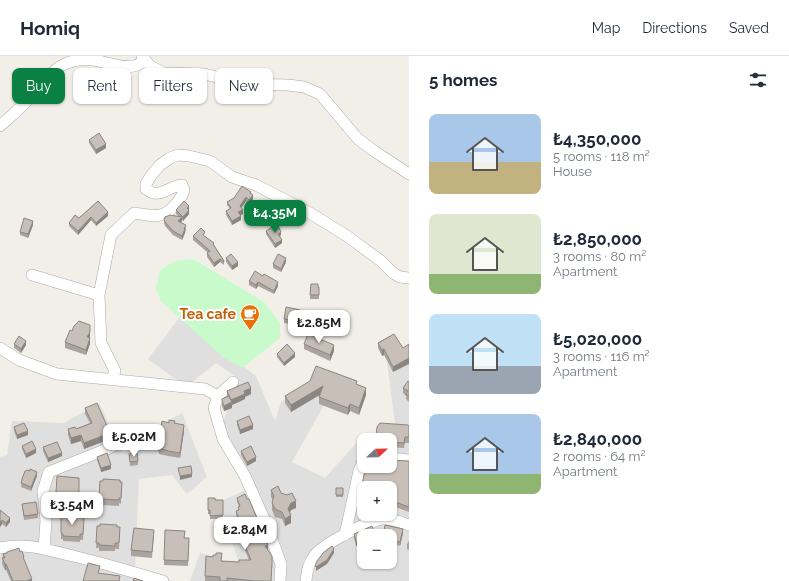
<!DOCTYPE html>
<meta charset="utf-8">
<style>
:root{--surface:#fff;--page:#f6f6f7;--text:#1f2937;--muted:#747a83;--line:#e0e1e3;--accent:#0b8043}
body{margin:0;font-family:Raleway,sans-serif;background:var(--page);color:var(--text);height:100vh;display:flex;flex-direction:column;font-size:15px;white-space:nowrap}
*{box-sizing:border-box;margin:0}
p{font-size:13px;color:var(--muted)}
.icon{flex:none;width:22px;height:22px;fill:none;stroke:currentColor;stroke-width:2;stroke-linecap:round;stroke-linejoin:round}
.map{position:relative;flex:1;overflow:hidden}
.side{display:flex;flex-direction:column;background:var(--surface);width:380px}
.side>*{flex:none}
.guide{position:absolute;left:12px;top:12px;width:337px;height:36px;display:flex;gap:8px}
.needle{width:26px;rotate:68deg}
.controls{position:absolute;left:357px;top:377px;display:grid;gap:8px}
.controls a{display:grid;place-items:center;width:40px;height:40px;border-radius:8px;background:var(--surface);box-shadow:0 1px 3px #0004;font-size:20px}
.price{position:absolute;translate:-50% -34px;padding:0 9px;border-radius:8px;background:#fff;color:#222;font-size:13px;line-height:26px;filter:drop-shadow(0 1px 2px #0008)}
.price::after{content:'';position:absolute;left:50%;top:24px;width:12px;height:9px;margin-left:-6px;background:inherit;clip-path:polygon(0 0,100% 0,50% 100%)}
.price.current{background:var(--accent);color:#fff}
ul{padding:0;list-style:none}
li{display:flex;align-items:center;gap:12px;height:100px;padding:0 20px}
li span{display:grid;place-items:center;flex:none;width:112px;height:80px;border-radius:8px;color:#555}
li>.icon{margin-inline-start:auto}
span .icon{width:48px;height:48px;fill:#fffc;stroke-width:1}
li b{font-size:17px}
h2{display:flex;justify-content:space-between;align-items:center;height:48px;padding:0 20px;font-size:17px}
.pill{padding:0 14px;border-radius:8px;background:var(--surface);box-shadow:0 1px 3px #0004;font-size:14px;line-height:36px}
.pill.current{background:var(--accent);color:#fff}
header{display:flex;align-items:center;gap:24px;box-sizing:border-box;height:56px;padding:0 20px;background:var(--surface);border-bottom:1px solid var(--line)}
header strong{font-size:19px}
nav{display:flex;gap:22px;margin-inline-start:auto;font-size:14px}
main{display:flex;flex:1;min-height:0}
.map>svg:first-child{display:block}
.residential{fill:#e0dfdf;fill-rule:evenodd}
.park{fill:#c8facc}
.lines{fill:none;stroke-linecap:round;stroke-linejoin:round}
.minor-casing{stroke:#a9a9a9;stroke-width:12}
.minor{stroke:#fff;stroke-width:11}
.wall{fill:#aba49e}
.shaded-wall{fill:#8b8681}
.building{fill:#c7bfb8;stroke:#8b8681}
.labels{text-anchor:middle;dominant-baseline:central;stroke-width:4;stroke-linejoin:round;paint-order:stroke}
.food-label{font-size:14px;font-weight:bold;fill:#c56008;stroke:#fff;text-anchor:end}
</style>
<header>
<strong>Homiq</strong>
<nav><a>Map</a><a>Directions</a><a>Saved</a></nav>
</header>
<main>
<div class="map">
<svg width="409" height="525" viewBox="0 0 409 525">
<rect width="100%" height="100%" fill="#f2efe9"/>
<path class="residential" d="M 179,262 L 256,320 L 275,365 L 281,346 L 314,323 L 323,351 L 292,406 L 325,422 L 359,384 L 396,376 L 387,306 L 409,295 L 409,525 L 190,525 L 200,497 L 240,510 L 219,446 L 248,433 L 223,368 L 236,321 L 216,307 L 186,331 L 148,303 ZM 364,384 L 390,384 L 390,410 L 364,410 ZM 364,432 L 390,432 L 390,458 L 364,458 ZM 364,480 L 390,480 L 390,506 L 364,506 Z
M 99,347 L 123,397 L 144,387 L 147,376 L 182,357 L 207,421 L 187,438 L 172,419 L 139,423 L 135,512 L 173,525 L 0,525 L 0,401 L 7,399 L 12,365 L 64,367 Z"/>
<path class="park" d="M 193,203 L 264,246 L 280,267 L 280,282 L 242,312 L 223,301 L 161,245 L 156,233 L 160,214 L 175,205 Z"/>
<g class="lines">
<g class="minor-casing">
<path id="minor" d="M 142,0 L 150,10 L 164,17 L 204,18 L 246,28 L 288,29 L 304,31 L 320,38 L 358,83 L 374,95 L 409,118
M 0,70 C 10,61 21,52 29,42 C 49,21 58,1 92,4 C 106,5 120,13 134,10 C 138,9 142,6 145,5
M 32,219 L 99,239
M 0,292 L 19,304 L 57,318 L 205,333 L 218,340
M 112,323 L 115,315 L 101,287 L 99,239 L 111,179 L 134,157 C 149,159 163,164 174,150 C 179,145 182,141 184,134 L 182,129 C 172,129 164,139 154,137 C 151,137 148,134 146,133 L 146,128 L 150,121 L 160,109 L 170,102 L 178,99 L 189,100 L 210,105 L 232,121 L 256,129 L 310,157 L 347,180 L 381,205 L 393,217 L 400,221 L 409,222
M 233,326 L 218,340 L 214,352 L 223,383 L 245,420 L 265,465 L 281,508 L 280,525
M 390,402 L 409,404
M 345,479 L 359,415 L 364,403
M 0,492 C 26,486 48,494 73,500 C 103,507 133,516 163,525
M 44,493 L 46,465 L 43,435 L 49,416 L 112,391
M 306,525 C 307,515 308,508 315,499 C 323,488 368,465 382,463 C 392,462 401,466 409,469"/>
</g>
<use href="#minor" class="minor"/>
</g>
<path class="wall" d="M 89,84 L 106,92 L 96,98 L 89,87 Z
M 251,137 L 253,143 L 249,148 L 246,145 L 241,152 L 243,158 L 240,159 L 241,164 L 232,169 L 226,159 L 226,155 L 230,153 L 227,149 L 227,146 Z
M 98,145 L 108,160 L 96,170 L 91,164 L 78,179 L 69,170 L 69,167 L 79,162 Z
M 189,150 L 189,158 L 183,165 L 182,164 L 181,166 L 186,173 L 185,177 L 182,184 L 173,179 L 165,170 L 164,167 L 164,163 L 178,160 L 176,158 L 176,154 Z
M 33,169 L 28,182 L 20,179 L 20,176 Z
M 266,175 L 281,179 L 280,180 L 282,187 L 275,192 L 266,178 Z
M 193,180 L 205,180 L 214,189 L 224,205 L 224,209 L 220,206 L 214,211 L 207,201 L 207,196 L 193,184 Z
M 226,202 L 238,210 L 232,214 L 226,206 Z
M 286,206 L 281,216 L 273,212 L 273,208 Z
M 263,220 L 278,230 L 274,238 L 258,230 L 256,233 L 249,229 L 249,225 Z
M 311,228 L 319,231 L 319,243 L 310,243 Z
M 300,258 L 297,269 L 284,267 L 284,263 Z
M 394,278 L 393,316 L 384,299 L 382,300 L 378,292 L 378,287 Z
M 90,281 L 90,288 L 86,299 L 65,292 L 65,286 Z
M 14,288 L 26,289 L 21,297 L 14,292 Z
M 304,288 L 334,295 L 330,305 L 304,293 Z
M 277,298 L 295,301 L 284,310 L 277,301 Z
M 409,326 L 409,346 L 406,343 L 406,340 L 403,337 L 403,332 Z
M 357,329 L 366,339 L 359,359 L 350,355 L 348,359 L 319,348 L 319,339 L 291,356 L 285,347 L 285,340 Z
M 227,335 L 251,338 L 245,341 L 245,343 L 232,349 L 232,352 L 224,355 L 222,351 L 222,345 L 227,341 Z
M 85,352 L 110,383 L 84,393 L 81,385 L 71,388 L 68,379 L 68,373 L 76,373 L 90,367 L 85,358 Z
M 237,365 L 253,373 L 240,378 L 237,369 Z
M 175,367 L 184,375 L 180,402 L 168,400 L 159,398 L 159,396 L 158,396 L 158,390 Z
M 409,370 L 409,387 L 405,387 L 404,392 L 390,391 L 390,384 L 376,384 L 376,379 Z
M 14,371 L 28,379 L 17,383 L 14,375 Z
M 22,390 L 36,397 L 26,402 L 22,393 Z
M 43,391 L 62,400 L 48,406 L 43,395 Z
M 241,395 L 256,405 L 247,410 L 241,399 Z
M 129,398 L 138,405 L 138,409 L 130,410 Z
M 97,401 L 111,413 L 101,416 L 97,404 Z
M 390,404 L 409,405 L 409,456 L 390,449 L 390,432 L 364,432 L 364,455 L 358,453 L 358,447 L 366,410 L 390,410 Z
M 26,415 L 30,415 L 37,420 L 31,435 L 21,431 L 22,423 Z
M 79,422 L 79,443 L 76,443 L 76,445 L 59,445 L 59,443 L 56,442 L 56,437 Z
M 100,425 L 122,426 L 121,448 L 119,447 L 119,450 L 102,449 L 102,447 L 99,447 Z
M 336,432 L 343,432 L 343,441 L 336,441 Z
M 271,434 L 281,437 L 296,452 L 291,454 L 290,456 L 291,467 L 285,470 L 282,463 L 275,461 L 272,454 L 272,447 L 273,444 L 271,441 Z
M 208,442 L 215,444 L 223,444 L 223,463 L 210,463 L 210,458 L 208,458 Z
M 237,442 L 268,493 L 272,512 L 271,525 L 205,525 L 205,520 L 222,505 L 239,506 L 249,504 L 239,481 L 239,476 L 242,474 L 236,459 L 236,455 L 238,454 L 238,451 L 239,450 L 237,446 Z
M 22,448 L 38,458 L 38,462 L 24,464 Z
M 0,454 L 10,466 L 6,471 L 2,468 L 0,471 Z
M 61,461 L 84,462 L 83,484 L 80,484 L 80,486 L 63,485 L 63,483 L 61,483 Z
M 97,470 L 120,471 L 119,493 L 115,493 L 115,495 L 99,495 L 99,492 L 96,492 Z
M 372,470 L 356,490 L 354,482 L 354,478 Z
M 403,477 L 400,490 L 390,487 L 390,480 Z
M 154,479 L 152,502 L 131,500 L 131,494 Z
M 184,482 L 189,482 L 188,510 L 164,509 L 164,504 Z
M 409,485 L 409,494 L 407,493 L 407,488 Z
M 20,496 L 24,504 L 32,525 L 11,525 L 6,514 L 5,514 L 2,508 L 3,498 Z"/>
<path class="shaded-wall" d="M 106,88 L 106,92 L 96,98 L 96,94 Z
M 253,139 L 253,143 L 249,148 L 249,144 Z
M 246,141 L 246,145 L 240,154 L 240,150 Z
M 189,150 L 189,158 L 183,165 L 183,161 L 187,152 Z
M 243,154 L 243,158 L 238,160 L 238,156 Z
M 108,156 L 108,160 L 96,170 L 96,167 Z
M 241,160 L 241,164 L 232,169 L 232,165 Z
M 91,161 L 91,164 L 78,179 L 78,175 Z
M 182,161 L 182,165 L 178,169 L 178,165 Z
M 33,165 L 33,169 L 28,182 L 28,178 Z
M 186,169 L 185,177 L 182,184 L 182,180 Z
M 281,176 L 281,179 L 278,181 L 278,178 Z
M 282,184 L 282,187 L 275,192 L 275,188 Z
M 286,202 L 286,206 L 281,216 L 281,213 Z
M 220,203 L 220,206 L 214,211 L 214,207 Z
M 238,206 L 238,210 L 232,214 L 232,210 Z
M 258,226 L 258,230 L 256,233 L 256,229 Z
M 278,226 L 278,230 L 274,238 L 274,235 Z
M 300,254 L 300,258 L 297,269 L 297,265 Z
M 90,276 L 90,281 L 87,286 L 87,281 Z
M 90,282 L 90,288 L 86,299 L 86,294 Z
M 26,285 L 26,289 L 21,297 L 21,293 Z
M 334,289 L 334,295 L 330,305 L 330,299 Z
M 384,293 L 384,299 L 382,300 L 382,294 Z
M 295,297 L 295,301 L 284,310 L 284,307 Z
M 409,302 L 409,308 L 393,316 L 393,311 Z
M 323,330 L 323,337 L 291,356 L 291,349 Z
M 251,332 L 251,338 L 245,341 L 245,343 L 232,349 L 232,352 L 224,355 L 224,350 L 231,344 L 244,335 Z
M 366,332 L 366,339 L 359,359 L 359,352 Z
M 350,348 L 350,355 L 348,359 L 348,352 Z
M 184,369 L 184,375 L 180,402 L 180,397 Z
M 253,369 L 253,373 L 240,378 L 240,374 Z
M 28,375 L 28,379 L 17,383 L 17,379 Z
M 110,377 L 110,383 L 84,393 L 84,387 Z
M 81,379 L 81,385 L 71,388 L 71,382 Z
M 36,393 L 36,397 L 26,402 L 26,398 Z
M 62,397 L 62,400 L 48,406 L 48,402 Z
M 256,401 L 256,405 L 247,410 L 247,406 Z
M 111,409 L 111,413 L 101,416 L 101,412 Z
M 37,416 L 37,420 L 31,435 L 31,431 Z
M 192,418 L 192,421 L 180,424 L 180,420 Z
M 296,445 L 296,452 L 291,454 L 288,460 L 288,453 L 291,447 Z
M 291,459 L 291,467 L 285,470 L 285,463 Z
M 10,462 L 10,466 L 6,471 L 6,467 Z
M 2,464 L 2,468 L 0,471 L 0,467 Z
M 403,473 L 403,477 L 400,490 L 400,486 Z
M 364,484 L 364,488 L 356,490 L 356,486 Z
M 268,489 L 268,493 L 265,495 L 265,490 Z
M 334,493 L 334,497 L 327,508 L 316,515 L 316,511 Z
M 5,508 L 6,508 L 6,514 L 5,514 Z
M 32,523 L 32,525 L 26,525 Z"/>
<path class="building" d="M 99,77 L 106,88 L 96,94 L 89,84 Z
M 242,130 L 251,136 L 250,137 L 253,139 L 249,144 L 246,141 L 240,150 L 243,154 L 238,156 L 241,160 L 232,165 L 226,155 L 231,152 L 227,146 L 234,142 Z
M 98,145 L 108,156 L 96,167 L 91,161 L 78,175 L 69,167 L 75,159 L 79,162 Z
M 184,145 L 189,150 L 187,152 L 189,154 L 183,161 L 176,154 Z
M 170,159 L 182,161 L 178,165 L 186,169 L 184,173 L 185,173 L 182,180 L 173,175 L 165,166 L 164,163 L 165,161 Z
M 24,162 L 33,165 L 28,178 L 20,176 Z
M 277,168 L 281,176 L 278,178 L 282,184 L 275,188 L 266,175 Z
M 201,172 L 205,176 L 203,179 L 214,187 L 213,188 L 224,205 L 224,206 L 220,203 L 214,207 L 207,197 L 210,195 L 193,180 Z
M 231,198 L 238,206 L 232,210 L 226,202 Z
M 278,198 L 286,202 L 281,213 L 273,208 Z
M 255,215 L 263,220 L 264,218 L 278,226 L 274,235 L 258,226 L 256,229 L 249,225 Z
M 311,228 L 318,228 L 318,231 L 319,231 L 319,239 L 310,239 Z
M 286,251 L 300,254 L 297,265 L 284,263 Z
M 79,265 L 90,269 L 90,276 L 87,281 L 90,282 L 86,294 L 65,286 L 70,274 L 72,275 L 74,270 Z
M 308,278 L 334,289 L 330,299 L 304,288 Z
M 394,278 L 403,292 L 409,288 L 409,302 L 393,311 L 384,293 L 382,294 L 378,287 Z
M 19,280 L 26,285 L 21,293 L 14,288 Z
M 287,288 L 295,297 L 284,307 L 277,298 Z
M 316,310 L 357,325 L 356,328 L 366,332 L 359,352 L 350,348 L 348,352 L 319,341 L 323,330 L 291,349 L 285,340 L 310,325 Z
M 408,325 L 409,326 L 409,340 L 406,338 L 408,335 L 403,332 Z
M 248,326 L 251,332 L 244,335 L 245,338 L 231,344 L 227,335 Z
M 229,340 L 232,346 L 224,350 L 222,345 L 222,343 Z
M 97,347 L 110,377 L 84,387 L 81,379 L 71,382 L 68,373 L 75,371 L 76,373 L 92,367 L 85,352 Z
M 249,360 L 253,369 L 240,374 L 237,365 Z
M 169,364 L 175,365 L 174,367 L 184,369 L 180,397 L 168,395 L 159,392 L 159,390 L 158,390 L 162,365 L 169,367 Z
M 24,367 L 28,375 L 17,379 L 14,371 Z
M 380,367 L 408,369 L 409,370 L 409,381 L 405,381 L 404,387 L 390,386 L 390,384 L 382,384 L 382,379 L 376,379 L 377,371 Z
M 32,385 L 36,393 L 26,398 L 22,390 Z
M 57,386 L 62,397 L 48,402 L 43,391 Z
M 251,390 L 256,401 L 247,406 L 241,395 Z
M 107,397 L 111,409 L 101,412 L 97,401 Z
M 137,397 L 138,405 L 130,406 L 129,398 Z
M 390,404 L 409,405 L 409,451 L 390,444 L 390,432 L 364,432 L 364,449 L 358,447 L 366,410 L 390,410 Z
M 191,410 L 192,418 L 180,420 L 178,412 Z
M 30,413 L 37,416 L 31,431 L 21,427 L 22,424 L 22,423 L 25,415 L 26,415 L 27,414 L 30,415 Z
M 57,420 L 79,422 L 79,438 L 76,437 L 76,440 L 59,439 L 59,437 L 56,437 Z
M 103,423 L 120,424 L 120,426 L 122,426 L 121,442 L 119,442 L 119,444 L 102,443 L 102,441 L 99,441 L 100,425 L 103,425 Z
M 278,430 L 281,437 L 287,439 L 292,437 L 296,445 L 291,447 L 288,453 L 291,459 L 285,463 L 282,456 L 275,453 L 272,447 L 274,440 L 271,434 Z
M 336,432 L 343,432 L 343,439 L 336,439 Z
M 245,438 L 247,443 L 249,443 L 259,467 L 264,478 L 268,489 L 265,490 L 272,500 L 272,508 L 271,525 L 254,525 L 227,522 L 227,525 L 220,525 L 220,521 L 205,520 L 206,500 L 213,501 L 213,499 L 216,499 L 216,497 L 222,497 L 221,505 L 239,506 L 239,504 L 251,504 L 239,476 L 243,474 L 236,455 L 239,454 L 238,451 L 240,450 L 237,442 Z
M 208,442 L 215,442 L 215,444 L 223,444 L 223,459 L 210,460 L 210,454 L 208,454 Z
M 36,446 L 38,458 L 24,460 L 22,448 Z
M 0,454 L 10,462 L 6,467 L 2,464 L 0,467 Z
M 64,459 L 81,460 L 81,462 L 84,462 L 83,478 L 80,478 L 80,481 L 63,480 L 63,478 L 61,477 L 61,461 L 64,461 Z
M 100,468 L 117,469 L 117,471 L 120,471 L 119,487 L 115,487 L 115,490 L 99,489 L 99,487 L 96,487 L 97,470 L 100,470 Z
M 385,469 L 403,473 L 400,486 L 390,484 L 390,480 L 383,480 Z
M 372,470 L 375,480 L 364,480 L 364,484 L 356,486 L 354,478 Z
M 134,472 L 154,474 L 152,496 L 131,494 Z
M 165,474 L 185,475 L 184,482 L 189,482 L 188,505 L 164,504 Z
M 332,490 L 334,493 L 327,504 L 316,511 L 315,510 L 317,505 L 324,496 Z
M 19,492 L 20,496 L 22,495 L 24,501 L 23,501 L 32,523 L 26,525 L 13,525 L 6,508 L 5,508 L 2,502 L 5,502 L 3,498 L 7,497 L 7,496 Z
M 88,507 L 100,510 L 98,517 L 120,520 L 119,525 L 83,525 Z
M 134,522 L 143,525 L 133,525 Z"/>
<defs>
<g id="cafe-pin" transform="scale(1)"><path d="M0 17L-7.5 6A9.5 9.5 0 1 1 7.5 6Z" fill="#e8710a" stroke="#fff"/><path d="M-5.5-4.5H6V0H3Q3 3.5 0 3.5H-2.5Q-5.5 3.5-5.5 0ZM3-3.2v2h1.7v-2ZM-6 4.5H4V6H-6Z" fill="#fff"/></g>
</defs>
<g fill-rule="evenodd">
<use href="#cafe-pin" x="250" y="258"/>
</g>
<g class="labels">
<g class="food-label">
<text x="236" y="258">Tea cafe</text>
</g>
</g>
</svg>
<div class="controls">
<a><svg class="needle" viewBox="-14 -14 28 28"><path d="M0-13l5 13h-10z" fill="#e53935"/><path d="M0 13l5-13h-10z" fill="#747a83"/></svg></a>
<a>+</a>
<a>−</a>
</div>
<b class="price current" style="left:275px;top:178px">₺4.35M</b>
<b class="price" style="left:319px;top:288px">₺2.85M</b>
<b class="price" style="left:134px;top:402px">₺5.02M</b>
<b class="price" style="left:72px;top:470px">₺3.54M</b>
<b class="price" style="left:245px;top:495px">₺2.84M</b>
<div class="guide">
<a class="pill current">Buy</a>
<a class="pill">Rent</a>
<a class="pill">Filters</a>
<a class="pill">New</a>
</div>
</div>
<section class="side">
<h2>5 homes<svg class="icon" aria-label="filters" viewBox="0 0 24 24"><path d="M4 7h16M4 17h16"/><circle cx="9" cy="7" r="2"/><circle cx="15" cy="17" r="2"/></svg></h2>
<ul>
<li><span style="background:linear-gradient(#a9c7e8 60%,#c2b280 0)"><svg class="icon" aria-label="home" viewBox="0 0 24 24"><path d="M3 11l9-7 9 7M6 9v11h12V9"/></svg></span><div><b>₺4,350,000</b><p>5 rooms · 118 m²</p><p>House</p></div></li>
<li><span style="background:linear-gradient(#dfe7d0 75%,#8fb573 0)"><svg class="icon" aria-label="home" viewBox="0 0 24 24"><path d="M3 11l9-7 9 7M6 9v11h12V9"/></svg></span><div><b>₺2,850,000</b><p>3 rooms · 80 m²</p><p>Apartment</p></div></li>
<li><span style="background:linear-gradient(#bfe0f5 65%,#9aa5b1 0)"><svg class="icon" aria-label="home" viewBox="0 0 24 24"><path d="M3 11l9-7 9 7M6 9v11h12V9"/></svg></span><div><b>₺5,020,000</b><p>3 rooms · 116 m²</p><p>Apartment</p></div></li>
<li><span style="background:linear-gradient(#a9c7e8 75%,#8fb573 0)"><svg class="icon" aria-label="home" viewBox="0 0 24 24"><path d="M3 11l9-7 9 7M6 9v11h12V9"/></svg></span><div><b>₺2,840,000</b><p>2 rooms · 64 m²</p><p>Apartment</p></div></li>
</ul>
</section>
</main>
